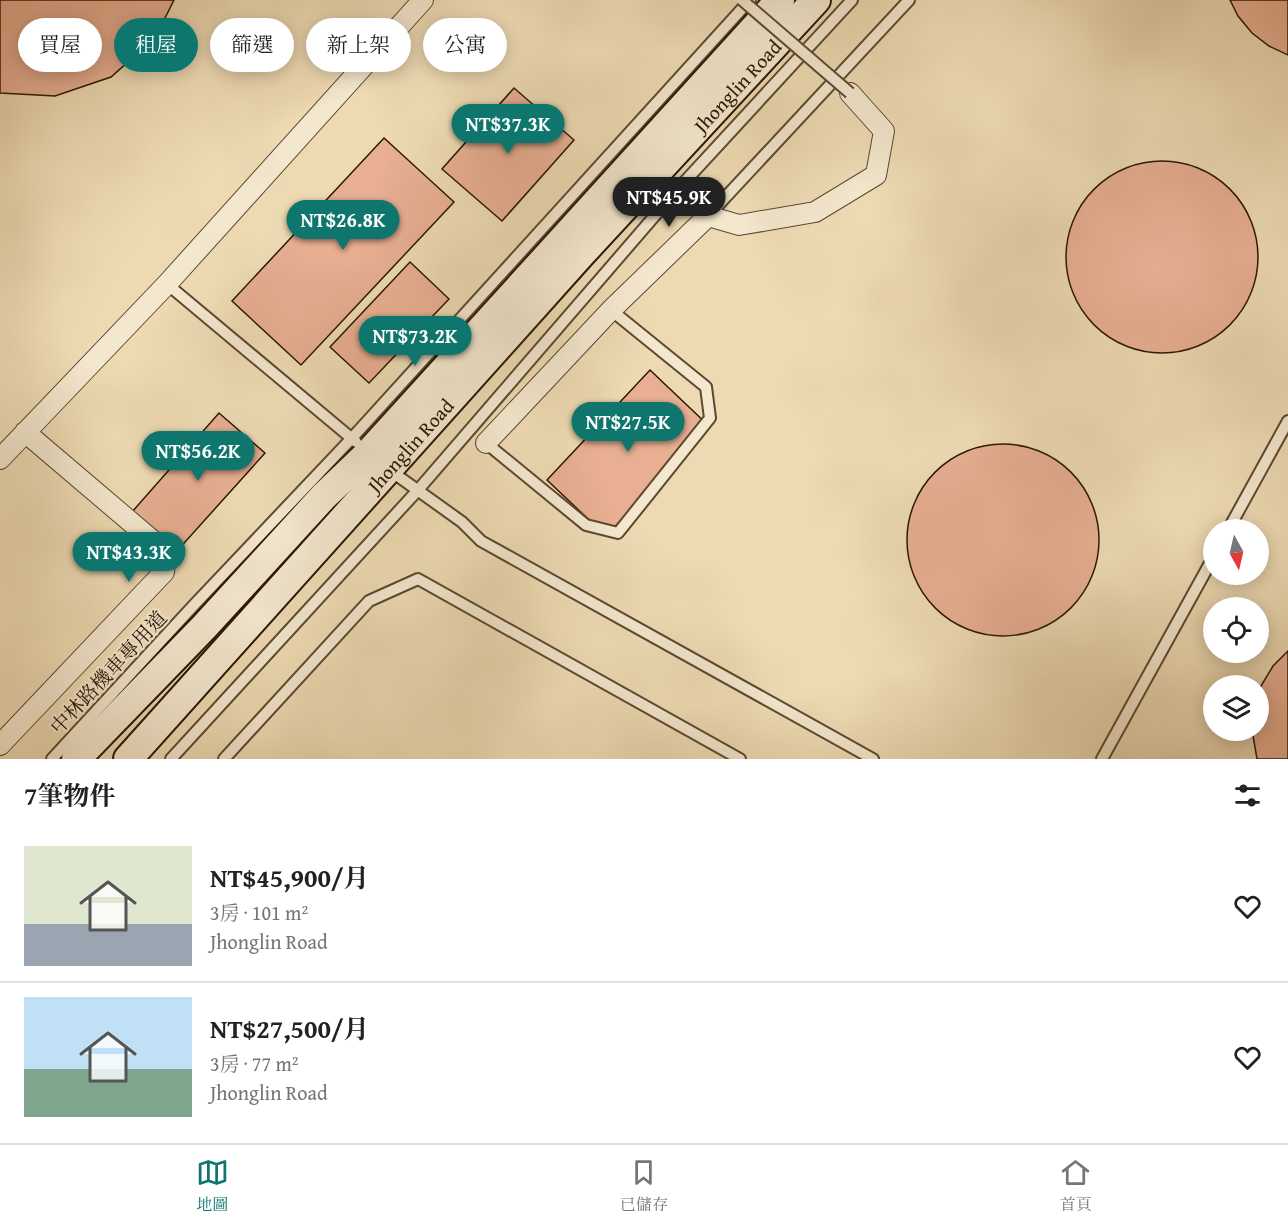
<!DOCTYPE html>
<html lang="zh-TW">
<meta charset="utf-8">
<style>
:root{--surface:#fff;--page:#f2f2f2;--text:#222;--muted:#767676;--line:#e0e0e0;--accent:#0f766e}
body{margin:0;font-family:"Gentium Book Plus","Noto Serif TC",serif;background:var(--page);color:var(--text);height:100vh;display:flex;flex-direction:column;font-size:22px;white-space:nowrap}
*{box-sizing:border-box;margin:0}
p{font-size:20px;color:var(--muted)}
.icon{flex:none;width:33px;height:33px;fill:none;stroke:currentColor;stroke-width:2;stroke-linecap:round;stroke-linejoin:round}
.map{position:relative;height:759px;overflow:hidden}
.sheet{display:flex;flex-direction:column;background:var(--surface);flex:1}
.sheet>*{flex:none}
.banner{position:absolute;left:18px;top:18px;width:600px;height:54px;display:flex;gap:12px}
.needle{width:39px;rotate:172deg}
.fabs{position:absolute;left:1203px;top:519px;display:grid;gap:12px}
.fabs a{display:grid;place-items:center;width:66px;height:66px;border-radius:50%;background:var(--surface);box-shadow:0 3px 15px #0003;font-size:30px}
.price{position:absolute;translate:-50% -51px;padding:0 14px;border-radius:21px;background:var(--accent);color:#fff;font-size:20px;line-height:39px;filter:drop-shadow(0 2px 3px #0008)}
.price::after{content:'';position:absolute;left:50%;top:36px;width:18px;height:14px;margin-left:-9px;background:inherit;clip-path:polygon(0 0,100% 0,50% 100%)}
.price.selected{background:#222;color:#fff}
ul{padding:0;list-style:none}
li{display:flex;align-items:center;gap:18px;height:150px;padding:0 24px}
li+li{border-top:2px solid var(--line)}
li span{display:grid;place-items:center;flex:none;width:168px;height:120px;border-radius:0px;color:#555}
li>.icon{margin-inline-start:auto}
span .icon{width:72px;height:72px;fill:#fffc;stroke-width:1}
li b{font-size:26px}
h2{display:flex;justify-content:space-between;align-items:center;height:72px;padding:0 24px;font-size:26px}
.pill{padding:0 21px;border-radius:27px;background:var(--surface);box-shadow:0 3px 15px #0003;font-size:21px;line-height:54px}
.pill.selected{background:var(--accent);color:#fff}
.tab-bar{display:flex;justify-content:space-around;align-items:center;height:84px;border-top:2px solid var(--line);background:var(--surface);font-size:16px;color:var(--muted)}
.tab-bar a{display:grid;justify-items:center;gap:3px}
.tab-bar .selected{color:var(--accent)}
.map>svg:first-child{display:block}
.building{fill:#e8af92;stroke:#2b1704;stroke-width:1.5}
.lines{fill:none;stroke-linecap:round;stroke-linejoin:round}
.lane-casing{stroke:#5c4830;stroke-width:14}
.street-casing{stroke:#5c4830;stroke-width:22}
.secondary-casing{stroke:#2b1704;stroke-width:32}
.lane{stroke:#f3e7ce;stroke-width:10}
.street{stroke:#f3e7ce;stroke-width:20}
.secondary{stroke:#f3e7ce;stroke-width:28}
.lane-bridge-casing{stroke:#5c4830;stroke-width:14;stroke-linecap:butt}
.lane-bridge{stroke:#f3e7ce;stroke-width:10}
.labels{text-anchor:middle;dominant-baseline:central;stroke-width:4.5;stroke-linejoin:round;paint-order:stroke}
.street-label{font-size:20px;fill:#2b1704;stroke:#f3e7ce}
</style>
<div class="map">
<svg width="1288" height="759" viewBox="0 0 1288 759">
<rect width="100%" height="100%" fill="#eddab3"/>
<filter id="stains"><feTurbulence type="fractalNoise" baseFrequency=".00333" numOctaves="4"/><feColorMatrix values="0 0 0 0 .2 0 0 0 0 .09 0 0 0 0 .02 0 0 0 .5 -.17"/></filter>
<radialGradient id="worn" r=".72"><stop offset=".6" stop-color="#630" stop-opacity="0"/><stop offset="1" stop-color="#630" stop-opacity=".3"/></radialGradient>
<path class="building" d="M 0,0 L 174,0 L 155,38 L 111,77 L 55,96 L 0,93 Z
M 1230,0 L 1288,0 L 1288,55 L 1269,46 L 1252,33 L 1238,16 Z
M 514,88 L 574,140 L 502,221 L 442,169 Z
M 384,138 L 454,202 L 301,365 L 232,301 Z
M1066 257a96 96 0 1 1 192 0a96 96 0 1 1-192 0Z
M 410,262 L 449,299 L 369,383 L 330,347 Z
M 650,370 L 710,427 L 606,536 L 547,480 Z
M 219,413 L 265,453 L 177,551 L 132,512 Z
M907 540a96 96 0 1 1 192 0a96 96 0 1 1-192 0Z
M 1288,651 L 1288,759 L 1257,759 L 1252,730 L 1258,730 L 1258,691 L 1273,666 Z"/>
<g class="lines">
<g class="lane-casing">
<path id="lane" d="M 708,216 L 909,0
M 167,284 L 356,442
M 486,443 L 586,525 L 618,533 L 710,418 L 706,387 L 611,310
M 388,469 L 462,522 L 481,541 L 873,759
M 1228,530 L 1288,421
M 52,759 L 194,605 L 352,438 L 750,0
M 171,759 L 418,490 L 677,190 L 852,0
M 224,759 L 369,601 L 418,579 L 740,759
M 1102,759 L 1214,556"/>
</g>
<g class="street-casing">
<path id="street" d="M 486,443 L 611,310 L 708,216 L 739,225 L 815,212 L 876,175 L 884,131 L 850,93
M 0,459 L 167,284 L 423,0
M 0,745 L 164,572 L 166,552 L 25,432"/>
</g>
<g class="secondary-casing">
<g id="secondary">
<path d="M 76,759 L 204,627 L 324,496 L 367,455 L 780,0"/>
<path id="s1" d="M 128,759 L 582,253 L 816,0"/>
</g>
</g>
<use href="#lane" class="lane"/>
<use href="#street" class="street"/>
<use href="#secondary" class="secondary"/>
<g class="lane-bridge-casing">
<path id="lane-bridge" d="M 742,0 L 850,93"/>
</g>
<use href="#lane-bridge" class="lane-bridge"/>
</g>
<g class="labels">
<g class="street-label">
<text stroke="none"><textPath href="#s1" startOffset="908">Jhonglin Road</textPath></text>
<text stroke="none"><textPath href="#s1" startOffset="422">Jhonglin Road</textPath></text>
<text transform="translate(108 672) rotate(-47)">中林路機車專用道</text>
</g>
</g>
<rect width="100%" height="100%" filter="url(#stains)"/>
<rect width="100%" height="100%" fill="url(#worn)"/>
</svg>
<div class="fabs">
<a><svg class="needle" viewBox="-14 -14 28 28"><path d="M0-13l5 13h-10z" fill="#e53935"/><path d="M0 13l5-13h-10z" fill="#767676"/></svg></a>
<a><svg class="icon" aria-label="locate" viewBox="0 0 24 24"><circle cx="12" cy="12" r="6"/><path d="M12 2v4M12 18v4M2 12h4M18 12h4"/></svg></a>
<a><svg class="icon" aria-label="layers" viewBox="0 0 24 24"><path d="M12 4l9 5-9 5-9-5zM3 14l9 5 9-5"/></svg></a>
</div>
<b class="price" style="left:508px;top:155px">NT$37.3K</b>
<b class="price selected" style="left:669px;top:228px">NT$45.9K</b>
<b class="price" style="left:343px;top:251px">NT$26.8K</b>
<b class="price" style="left:415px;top:367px">NT$73.2K</b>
<b class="price" style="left:628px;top:453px">NT$27.5K</b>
<b class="price" style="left:198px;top:482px">NT$56.2K</b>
<b class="price" style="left:129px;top:583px">NT$43.3K</b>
<div class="banner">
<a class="pill">買屋</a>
<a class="pill selected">租屋</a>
<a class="pill">篩選</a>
<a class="pill">新上架</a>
<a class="pill">公寓</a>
</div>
</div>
<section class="sheet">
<h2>7筆物件<svg class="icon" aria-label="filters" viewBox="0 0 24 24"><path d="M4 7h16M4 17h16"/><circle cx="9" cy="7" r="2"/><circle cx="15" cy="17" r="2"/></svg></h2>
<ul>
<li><span style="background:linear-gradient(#dfe7d0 65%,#9aa5b1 0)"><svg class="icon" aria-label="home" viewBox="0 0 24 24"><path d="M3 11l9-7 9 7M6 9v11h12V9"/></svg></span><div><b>NT$45,900/月</b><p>3房 · 101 m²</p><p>Jhonglin Road</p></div><svg class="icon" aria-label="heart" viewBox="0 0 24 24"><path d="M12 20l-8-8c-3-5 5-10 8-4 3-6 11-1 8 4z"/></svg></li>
<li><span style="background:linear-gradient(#bfe0f5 60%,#7fa58c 0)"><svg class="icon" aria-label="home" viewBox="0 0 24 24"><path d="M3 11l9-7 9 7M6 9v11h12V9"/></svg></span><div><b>NT$27,500/月</b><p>3房 · 77 m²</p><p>Jhonglin Road</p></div><svg class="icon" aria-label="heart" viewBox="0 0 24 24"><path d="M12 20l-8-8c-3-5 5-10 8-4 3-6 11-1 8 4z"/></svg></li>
</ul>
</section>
<nav class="tab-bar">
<a class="selected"><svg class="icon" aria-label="map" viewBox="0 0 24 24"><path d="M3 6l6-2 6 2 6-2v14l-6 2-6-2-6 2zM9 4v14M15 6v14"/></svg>地圖</a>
<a><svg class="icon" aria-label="saved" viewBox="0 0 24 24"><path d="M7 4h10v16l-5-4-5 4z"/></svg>已儲存</a>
<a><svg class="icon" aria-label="home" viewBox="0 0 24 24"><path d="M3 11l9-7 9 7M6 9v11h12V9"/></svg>首頁</a>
</nav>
